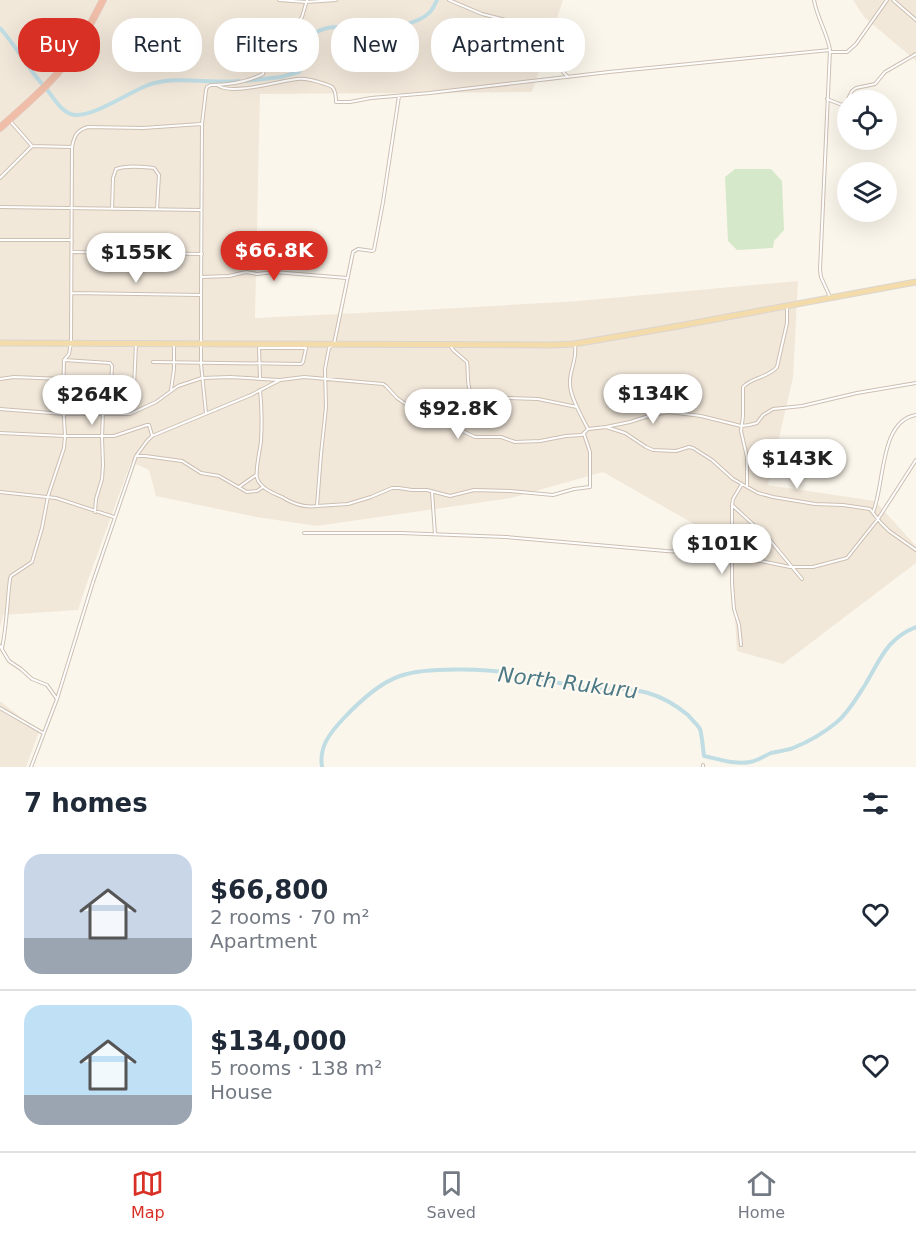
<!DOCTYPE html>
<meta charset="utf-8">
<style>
:root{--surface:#fff;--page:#f2f2f3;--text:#1f2937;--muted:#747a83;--line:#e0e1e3;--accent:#d93025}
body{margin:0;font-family:"DejaVu Sans",sans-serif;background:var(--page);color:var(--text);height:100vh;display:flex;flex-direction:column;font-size:22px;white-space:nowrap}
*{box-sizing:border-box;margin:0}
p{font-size:20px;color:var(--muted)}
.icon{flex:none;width:33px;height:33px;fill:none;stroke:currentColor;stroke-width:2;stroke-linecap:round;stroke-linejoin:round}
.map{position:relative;height:767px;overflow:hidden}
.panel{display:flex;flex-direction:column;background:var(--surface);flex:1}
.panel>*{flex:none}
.hud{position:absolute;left:18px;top:18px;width:600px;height:54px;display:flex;gap:12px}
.fabs{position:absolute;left:837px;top:90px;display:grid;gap:12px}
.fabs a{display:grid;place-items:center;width:60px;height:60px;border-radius:50%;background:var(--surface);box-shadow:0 6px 24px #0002;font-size:30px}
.price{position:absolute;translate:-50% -51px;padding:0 14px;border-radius:21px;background:#fff;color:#222;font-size:20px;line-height:39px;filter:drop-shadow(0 2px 3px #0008)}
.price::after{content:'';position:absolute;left:50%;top:36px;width:18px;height:14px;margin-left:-9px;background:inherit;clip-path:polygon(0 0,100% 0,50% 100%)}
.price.current{background:var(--accent);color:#fff}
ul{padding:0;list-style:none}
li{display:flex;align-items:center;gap:18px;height:150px;padding:0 24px}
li+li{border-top:2px solid var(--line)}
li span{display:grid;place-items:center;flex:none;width:168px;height:120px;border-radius:18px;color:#555}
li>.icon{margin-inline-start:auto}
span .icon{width:72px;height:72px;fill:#fffc;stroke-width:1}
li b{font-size:26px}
h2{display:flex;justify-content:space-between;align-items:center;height:72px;padding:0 24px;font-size:26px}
.chip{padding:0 21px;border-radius:24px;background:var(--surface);box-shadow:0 6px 24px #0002;font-size:21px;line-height:54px}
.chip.current{background:var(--accent);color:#fff}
.dock{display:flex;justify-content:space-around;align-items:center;height:84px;border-top:2px solid var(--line);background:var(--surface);font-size:16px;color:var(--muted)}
.dock a{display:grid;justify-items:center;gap:3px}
.dock .current{color:var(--accent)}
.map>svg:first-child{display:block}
.residential{fill:#f2e8da}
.green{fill:#d5e8ca}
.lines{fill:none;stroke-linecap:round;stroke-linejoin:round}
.river{stroke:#c1dde4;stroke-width:4}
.street-casing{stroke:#cdbfb2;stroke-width:4}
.primary-casing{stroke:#dbd5d2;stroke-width:7}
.highway-casing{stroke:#dbd5d2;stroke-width:8}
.street{stroke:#fff;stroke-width:2}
.primary{stroke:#f3dcaa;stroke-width:5}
.highway{stroke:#f0bea8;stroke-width:7}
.labels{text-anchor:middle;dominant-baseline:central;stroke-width:4.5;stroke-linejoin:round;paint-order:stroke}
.water-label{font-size:21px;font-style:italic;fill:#4b7985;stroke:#fefaf2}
</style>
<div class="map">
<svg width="916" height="767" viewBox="0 0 916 767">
<rect width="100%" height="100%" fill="#fbf6eb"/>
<path class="residential" d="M 0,0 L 563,0 L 532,92 L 260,94 L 255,318 L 421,310 L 578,301 L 798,281 L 793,378 L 768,485 L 875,501 L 916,546 L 916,563 L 783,664 L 737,651 L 731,555 L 729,544 L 603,472 L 511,498 L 317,526 L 256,517 L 156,496 L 149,470 L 131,462 L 88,580 L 78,610 L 3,615 L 0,628 Z
M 853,0 L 916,0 L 916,61 L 864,17 Z
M 0,701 L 39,732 L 26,767 L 0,767 Z"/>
<path class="green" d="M 735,169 L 771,169 L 782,181 L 784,230 L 774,241 L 773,248 L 737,250 L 728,241 L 725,177 Z"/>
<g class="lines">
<path class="river" d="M 0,28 C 16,46 27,67 43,85
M 246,81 L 281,77 L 299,72 L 306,62 L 315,33 C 334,22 347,30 366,30 C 383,30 418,25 430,12 C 433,9 435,4 437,0
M 46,88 C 53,97 62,114 75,115 C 95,116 128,93 148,85 C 176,75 209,84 239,81
M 322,767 C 319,747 329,734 343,719 C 358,703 379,683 400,676 C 428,666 494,669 522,675 C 542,679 561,684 580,687 C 603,690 626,686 648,693 C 662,697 677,706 688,715 C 691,719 698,725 700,729 C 702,735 703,749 704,756 C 718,759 735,765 750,762 C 757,761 764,756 771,753 C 778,751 786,751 793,748 C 808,742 825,732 837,722 C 849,712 857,697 865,685 C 880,660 887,638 916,627"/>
<g class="street-casing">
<path id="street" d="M 279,0 L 306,2 L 336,0
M 449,0 L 482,14 L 510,21 L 522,21 L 566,33 L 567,36 L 563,72 L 568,77
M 814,0 C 817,18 827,32 830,50 L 820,270 L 821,277 L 830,297
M 893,0 L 916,20
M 830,52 L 847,52 L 856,44 L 887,0
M 217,85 C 232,96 278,81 297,79 C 306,78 316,81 325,84 C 328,85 332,86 333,88 C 336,92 336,98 336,102 L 350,102 L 371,98 L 430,93 L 609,72 L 830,50
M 399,96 L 383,202 L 374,250 L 372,251 L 358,249 L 353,252 L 334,344 L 329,348 L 325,369 L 326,407 L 321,454 L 317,506 L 348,504 L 371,497 L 392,488 L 399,488 L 412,490 L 427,490 L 450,496 L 474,490 L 510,491 L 553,495 L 574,489 L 590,487 L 590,452 L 584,434
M 827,99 L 842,105 L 847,101 L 852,91 L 856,88 L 875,84 L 885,72 L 916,54
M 11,122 L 32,146 L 72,147 C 74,136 77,130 88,127 L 143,128 L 201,124
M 0,178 L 32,146
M 0,207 L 201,210
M 112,209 L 113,178 L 116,169 C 128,165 142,167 154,168 L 159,175 L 157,209
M 0,240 L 72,240
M 73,252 L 202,254
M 201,277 L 229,276 L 246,272 L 257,274 L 274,272 L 347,278
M 72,293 L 201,295
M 450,345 L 453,350 L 467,362 C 469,376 465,390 477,401 L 506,398 L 538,399 L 577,407
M 575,346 C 577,361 569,371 570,384 C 570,397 582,417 588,429
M 259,348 L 260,378
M 64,360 L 110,363 L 112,366 L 111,388
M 153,362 L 301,364 L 303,362 L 306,348 L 259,348
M 0,379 L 14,377 L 63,379
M 64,387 L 134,387 L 136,344
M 171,390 L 174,369 L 174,346
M 260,390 C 262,408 262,424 261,441 C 260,451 255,470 257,478 C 260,488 273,493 282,497 C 293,504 304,508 317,506
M 0,409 L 64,414 L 130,414 L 156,402 L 178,386 L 202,378 L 230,377 L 279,380
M 206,413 L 201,364 L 201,295 L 202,124 L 206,90 L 207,87 L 211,85 C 228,85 247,82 263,74 L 265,67 L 264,49 L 289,37 L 302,17 L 307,0
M 606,427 L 625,433 L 646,447 L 653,450 L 676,451 L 689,447 L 693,448 L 712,460 L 733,479 L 758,493 L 773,497 L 815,504 L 843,505 L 870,509 L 881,523 L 889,531 L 916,550
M 0,433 L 65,436 L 114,436 L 147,425 L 149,425 L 152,435
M 136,456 L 145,456 L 182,461 L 201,473 L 219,476 L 247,492 L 257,491 L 263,487
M 742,484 L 733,499 L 732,505 L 769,539 L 802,579
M 747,486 L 747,457 L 741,431 L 743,416 L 743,387 C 752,377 768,378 777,367 L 787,323 L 787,306
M 239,487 L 256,475
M 0,492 L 56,498 L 114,517
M 432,492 L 435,534
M 732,505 L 732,583 L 734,609 L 739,625 L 741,645
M 95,512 L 96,499 L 102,479 L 103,465 L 102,437 L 104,387
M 873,512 C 885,485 879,421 916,415
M 304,533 L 401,533 L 506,537 L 666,551 L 731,555 L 790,567 L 813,567 L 847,558 L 878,519 L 916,460
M 0,646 L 9,661 L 21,669 L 32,679 L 47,685 L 57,699
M 2,648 C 7,625 7,602 10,579 L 11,576 L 32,562 L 42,528 L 48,496 L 64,448 L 65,436 L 63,400 L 64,360 L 69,354 L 71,343 L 72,147
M 0,708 L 43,733
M 31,767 L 57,699 L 93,582 L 136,456 L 147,441 L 152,436 L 251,395 L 280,380 L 304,377 L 383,384 L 386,386 L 397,398 L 407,405 L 475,437 L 501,437 L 515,442 L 540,441 L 566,436 L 582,435 L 588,429 L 606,427 L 630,422 L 652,415 L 669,412 L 701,416 L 741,426 L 749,425 L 757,423 L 763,415 L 773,409 L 802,406 L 857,393 L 916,383
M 703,767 L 703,765"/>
</g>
<g class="primary-casing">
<path id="primary" d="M 0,343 L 552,345 L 574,344 L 673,327 L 916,282"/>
</g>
<g class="highway-casing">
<path id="highway" d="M 0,128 C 24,106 51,84 70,58 C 83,40 93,19 103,0"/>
</g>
<use href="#street" class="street"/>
<use href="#primary" class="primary"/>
<use href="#highway" class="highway"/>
</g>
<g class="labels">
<g class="water-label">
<text transform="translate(568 683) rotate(7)">North Rukuru</text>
</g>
</g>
</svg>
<div class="fabs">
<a><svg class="icon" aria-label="locate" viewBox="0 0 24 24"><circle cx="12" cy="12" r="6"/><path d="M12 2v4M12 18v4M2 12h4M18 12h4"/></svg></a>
<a><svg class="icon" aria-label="layers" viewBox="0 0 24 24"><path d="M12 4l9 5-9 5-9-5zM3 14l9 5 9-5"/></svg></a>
</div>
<b class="price current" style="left:274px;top:282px">$66.8K</b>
<b class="price" style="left:136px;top:284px">$155K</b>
<b class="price" style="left:653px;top:425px">$134K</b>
<b class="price" style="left:92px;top:426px">$264K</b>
<b class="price" style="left:458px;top:440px">$92.8K</b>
<b class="price" style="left:797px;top:490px">$143K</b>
<b class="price" style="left:722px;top:575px">$101K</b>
<div class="hud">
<a class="chip current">Buy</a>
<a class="chip">Rent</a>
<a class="chip">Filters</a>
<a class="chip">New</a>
<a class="chip">Apartment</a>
</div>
</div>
<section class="panel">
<h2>7 homes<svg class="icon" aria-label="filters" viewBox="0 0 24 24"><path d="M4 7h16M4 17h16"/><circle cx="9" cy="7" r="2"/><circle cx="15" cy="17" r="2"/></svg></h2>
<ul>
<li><span style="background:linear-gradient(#c9d6e8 70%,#9aa5b1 0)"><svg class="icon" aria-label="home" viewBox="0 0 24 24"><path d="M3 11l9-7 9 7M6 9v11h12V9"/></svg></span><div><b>$66,800</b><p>2 rooms · 70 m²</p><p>Apartment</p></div><svg class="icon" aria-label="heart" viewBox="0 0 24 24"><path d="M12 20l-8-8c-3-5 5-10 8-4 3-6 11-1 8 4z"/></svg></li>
<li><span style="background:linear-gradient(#bfe0f5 75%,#9aa5b1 0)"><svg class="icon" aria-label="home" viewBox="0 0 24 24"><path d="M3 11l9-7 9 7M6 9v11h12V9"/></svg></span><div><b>$134,000</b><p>5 rooms · 138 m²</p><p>House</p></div><svg class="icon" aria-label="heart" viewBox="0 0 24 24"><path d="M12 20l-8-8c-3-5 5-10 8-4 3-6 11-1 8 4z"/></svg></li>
</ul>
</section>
<nav class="dock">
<a class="current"><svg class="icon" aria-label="map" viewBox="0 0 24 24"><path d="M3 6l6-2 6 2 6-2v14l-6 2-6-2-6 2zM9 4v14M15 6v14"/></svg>Map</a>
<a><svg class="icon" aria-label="saved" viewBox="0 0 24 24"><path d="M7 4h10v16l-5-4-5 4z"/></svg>Saved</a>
<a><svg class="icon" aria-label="home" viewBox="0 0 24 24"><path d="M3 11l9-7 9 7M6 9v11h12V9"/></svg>Home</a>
</nav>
